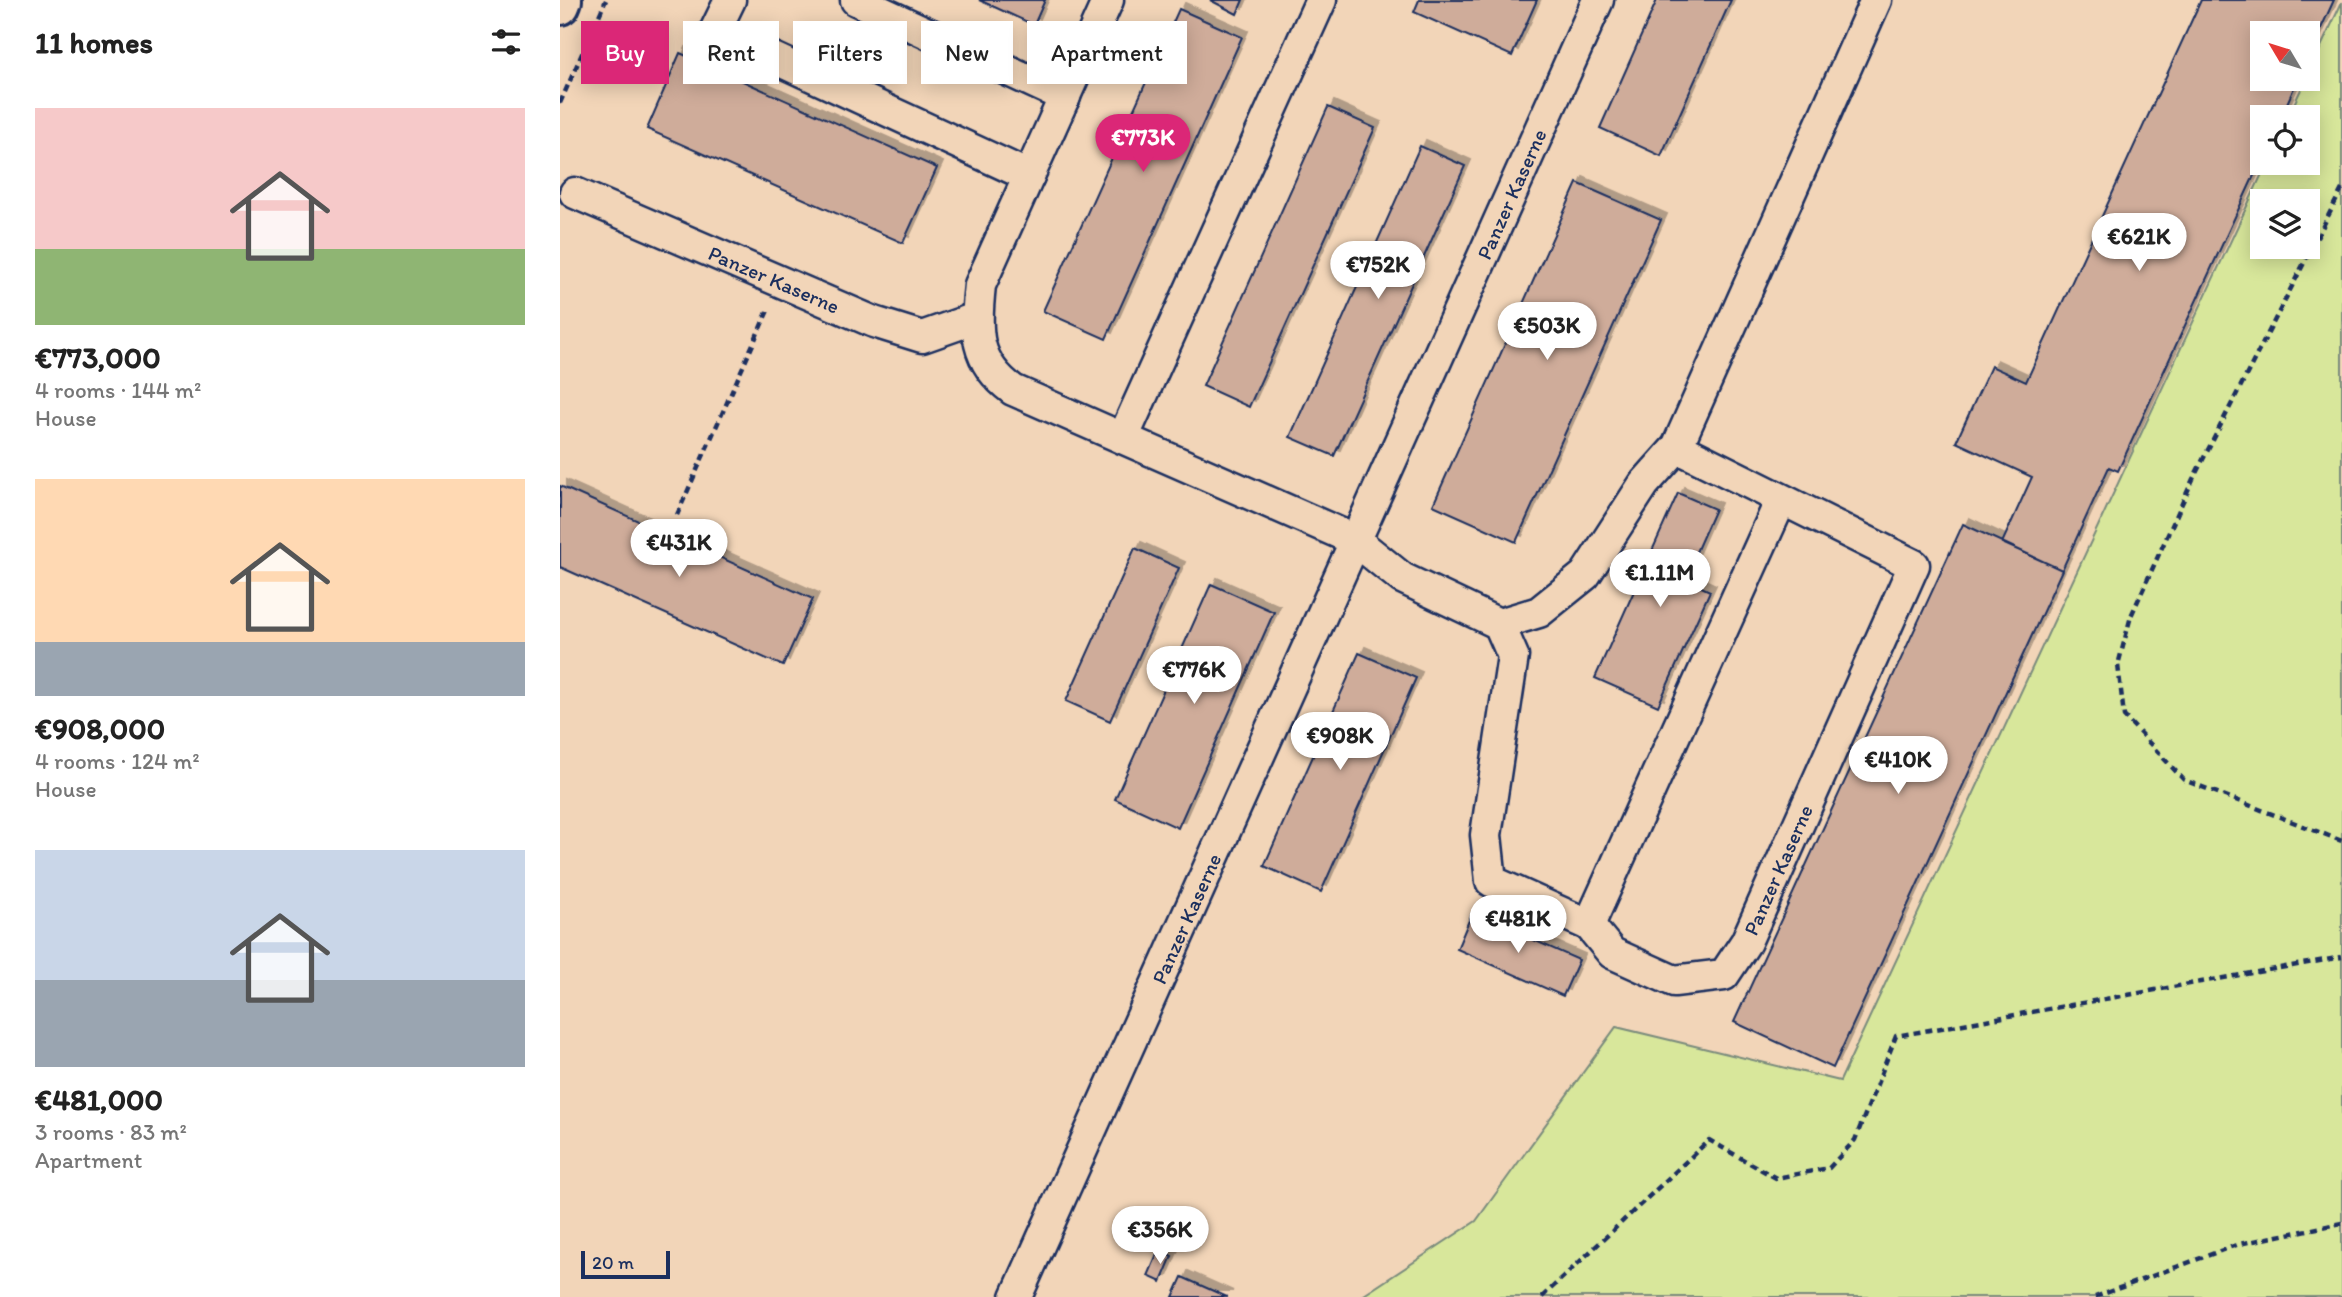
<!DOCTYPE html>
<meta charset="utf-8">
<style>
:root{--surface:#fff;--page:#f2f2f2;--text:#222;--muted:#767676;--accent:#db2777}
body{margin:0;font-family:Itim,sans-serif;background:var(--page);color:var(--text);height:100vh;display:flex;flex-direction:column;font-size:26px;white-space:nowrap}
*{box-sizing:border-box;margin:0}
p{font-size:23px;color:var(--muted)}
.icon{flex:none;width:38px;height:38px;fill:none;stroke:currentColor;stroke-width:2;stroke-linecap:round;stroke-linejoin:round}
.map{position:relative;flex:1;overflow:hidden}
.details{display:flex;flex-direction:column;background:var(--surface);width:560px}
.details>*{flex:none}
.banner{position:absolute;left:21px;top:21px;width:665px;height:63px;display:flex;gap:14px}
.needle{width:46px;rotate:308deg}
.fabs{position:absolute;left:1690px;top:21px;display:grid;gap:14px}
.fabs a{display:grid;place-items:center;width:70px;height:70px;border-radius:0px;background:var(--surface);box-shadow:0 4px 18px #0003;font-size:35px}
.scale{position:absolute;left:21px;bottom:18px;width:89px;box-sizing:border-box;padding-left:7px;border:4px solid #1b2f5e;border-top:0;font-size:19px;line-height:24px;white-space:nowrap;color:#1b2f5e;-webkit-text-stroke:5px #f2d5b8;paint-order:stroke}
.price{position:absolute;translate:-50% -60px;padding:0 16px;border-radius:24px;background:#fff;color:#222;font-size:23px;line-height:46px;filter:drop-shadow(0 2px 4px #0008)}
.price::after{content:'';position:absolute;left:50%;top:42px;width:21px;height:16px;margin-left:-10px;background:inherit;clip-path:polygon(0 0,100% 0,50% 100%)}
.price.on{background:var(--accent);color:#fff}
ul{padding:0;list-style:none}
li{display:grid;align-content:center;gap:14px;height:371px;padding:0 35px}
li span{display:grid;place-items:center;height:217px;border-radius:0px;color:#555}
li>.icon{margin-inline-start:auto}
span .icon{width:126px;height:126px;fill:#fffc;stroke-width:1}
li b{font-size:30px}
h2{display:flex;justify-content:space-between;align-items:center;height:84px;padding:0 35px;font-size:30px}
.chip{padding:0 24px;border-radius:0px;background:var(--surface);box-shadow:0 4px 18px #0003;font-size:24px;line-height:63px}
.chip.on{background:var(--accent);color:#fff}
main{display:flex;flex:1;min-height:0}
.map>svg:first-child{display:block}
.green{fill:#d8e79b;stroke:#7a8b7c;stroke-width:2;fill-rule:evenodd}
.building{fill:#cfac9a;stroke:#1b2f5e;stroke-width:2;filter:url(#shadow)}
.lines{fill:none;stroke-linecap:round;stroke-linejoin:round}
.minor-casing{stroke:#1b2f5e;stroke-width:35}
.major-casing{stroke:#1b2f5e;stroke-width:44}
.path{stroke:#1b2f5e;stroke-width:4.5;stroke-dasharray:7 5;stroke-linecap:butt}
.minor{stroke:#f2d5b8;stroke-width:30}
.major{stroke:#f2d5b8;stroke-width:38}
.labels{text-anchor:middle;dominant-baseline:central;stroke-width:5;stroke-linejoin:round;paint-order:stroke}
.street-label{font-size:21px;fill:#1b2f5e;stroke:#f2d5b8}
</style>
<main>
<section class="details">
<h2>11 homes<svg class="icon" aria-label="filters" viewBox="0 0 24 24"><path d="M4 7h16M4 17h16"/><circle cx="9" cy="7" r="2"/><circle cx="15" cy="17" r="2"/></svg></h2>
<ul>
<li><span style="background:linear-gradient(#f6c9c9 65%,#8fb573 0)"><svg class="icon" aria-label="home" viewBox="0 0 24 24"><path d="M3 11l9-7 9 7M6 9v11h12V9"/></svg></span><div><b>€773,000</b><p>4 rooms · 144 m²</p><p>House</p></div></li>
<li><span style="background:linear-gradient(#ffd9b3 75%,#9aa5b1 0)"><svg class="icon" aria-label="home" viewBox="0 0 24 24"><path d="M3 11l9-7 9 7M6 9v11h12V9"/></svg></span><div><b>€908,000</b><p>4 rooms · 124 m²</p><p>House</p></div></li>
<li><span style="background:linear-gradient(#c9d6e8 60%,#9aa5b1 0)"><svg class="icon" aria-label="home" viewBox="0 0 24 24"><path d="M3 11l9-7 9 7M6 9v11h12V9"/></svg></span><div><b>€481,000</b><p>3 rooms · 83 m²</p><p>Apartment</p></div></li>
</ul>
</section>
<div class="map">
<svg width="1782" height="1297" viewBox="0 0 1782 1297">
<defs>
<filter id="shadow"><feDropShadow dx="6" dy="-6" stdDeviation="0" flood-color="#0004"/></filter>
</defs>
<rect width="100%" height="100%" fill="#f2d5b8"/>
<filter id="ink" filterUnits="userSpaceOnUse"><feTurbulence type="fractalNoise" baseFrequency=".0143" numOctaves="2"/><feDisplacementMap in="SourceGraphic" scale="14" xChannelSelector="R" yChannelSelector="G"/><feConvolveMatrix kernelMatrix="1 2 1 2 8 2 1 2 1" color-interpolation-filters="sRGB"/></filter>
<g filter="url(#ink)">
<path class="green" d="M 1782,2 L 1782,1297 L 801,1297 L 916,1221 L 1056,1027 L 1280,1081 L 1707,163 L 1748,163 L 1748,117 L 1728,117 ZM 1703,201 L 1748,201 L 1748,247 L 1703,247 Z"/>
<path class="building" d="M 419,0 L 485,0 L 474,25 Z
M 650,0 L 683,0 L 677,14 Z
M 859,0 L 977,0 L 952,56 L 854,12 Z
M 1097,0 L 1171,0 L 1101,156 L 1040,128 Z
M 1641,0 L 1774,0 L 1748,57 L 1748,33 L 1703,33 L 1703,79 L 1738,79 L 1721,117 L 1703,117 L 1703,156 L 1558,471 L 1549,467 L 1502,570 L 1442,543 L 1472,477 L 1396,442 L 1431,366 L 1466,382 Z
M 619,9 L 682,37 L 546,339 L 483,311 Z
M 120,53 L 377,168 L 343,243 L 87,129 Z
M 768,107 L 815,128 L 689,407 L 643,386 Z
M 860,146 L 905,166 L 774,456 L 730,437 Z
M 1017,183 L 1101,220 L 956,542 L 873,505 Z
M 0,486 L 253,599 L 223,666 L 0,567 Z
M 1118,493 L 1155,509 L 1124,579 L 1150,591 L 1098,706 L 1035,678 Z
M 1403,524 L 1502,570 L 1273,1068 L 1174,1022 Z
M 575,548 L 619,568 L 550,721 L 506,701 Z
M 651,584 L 714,612 L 618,828 L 555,799 Z
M 799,653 L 856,678 L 761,892 L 704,866 Z
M 912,913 L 1019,960 L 1003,996 L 897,949 Z
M 599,1250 L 612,1256 L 601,1282 L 588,1276 Z
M 622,1277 L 667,1297 L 613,1297 Z"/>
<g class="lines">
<g class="minor-casing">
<g id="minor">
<path d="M 170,0 L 155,31 L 469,176"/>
<path d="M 296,0 L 505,97"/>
<path d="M 548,0 L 420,285 C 415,330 414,362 453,390 L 795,540 L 842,578 L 939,624 L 953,656 L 926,835 L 931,881 L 1029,925 L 1221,500"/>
<path id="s1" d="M 15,193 L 314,322 L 362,337 L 416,318"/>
<path d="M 563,438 L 761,0"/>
<path d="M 1117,447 L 1316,0"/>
<path d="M 939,624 L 979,612 L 1025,575 L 1084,484 L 1117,447 L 1354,565 L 1186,942 L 1164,975 L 1114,981 L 1052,953 L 1029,925"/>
<path id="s2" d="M 456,1297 L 1038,0"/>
</g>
</g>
<g class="major-casing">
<path id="major" d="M 0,5 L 2,0"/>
</g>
<path class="path" d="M 0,103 L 46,0
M 1782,189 L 1633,479 L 1571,616 L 1558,665 L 1564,716 L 1624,780 L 1782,841
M 117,515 L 209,308
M 982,1297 L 1149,1140 L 1216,1178 L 1269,1168 L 1295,1140 L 1336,1036 L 1782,957
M 1535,1297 L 1679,1244 L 1782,1223"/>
<use href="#minor" class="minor"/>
<use href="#major" class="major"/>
</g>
</g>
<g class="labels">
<g class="street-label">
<text stroke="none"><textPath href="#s2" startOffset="1209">Panzer Kaserne</textPath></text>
<text stroke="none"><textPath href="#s1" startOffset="217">Panzer Kaserne</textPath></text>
<text transform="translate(1218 870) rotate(-66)">Panzer Kaserne</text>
<text stroke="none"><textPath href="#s2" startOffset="415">Panzer Kaserne</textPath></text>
</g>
</g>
</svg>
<div class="fabs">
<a><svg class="needle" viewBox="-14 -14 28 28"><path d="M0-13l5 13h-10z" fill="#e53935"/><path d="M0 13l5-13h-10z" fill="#767676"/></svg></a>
<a><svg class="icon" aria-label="locate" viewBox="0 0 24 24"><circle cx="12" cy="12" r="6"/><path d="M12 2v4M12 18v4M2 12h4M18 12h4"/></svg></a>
<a><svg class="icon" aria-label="layers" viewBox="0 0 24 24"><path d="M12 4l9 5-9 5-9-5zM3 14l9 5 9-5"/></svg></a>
</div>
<div class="scale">20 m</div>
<b class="price on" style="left:583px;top:174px">€773K</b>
<b class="price" style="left:1579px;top:273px">€621K</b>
<b class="price" style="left:818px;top:301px">€752K</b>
<b class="price" style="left:987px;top:362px">€503K</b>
<b class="price" style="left:119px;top:579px">€431K</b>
<b class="price" style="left:1100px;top:609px">€1.11M</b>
<b class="price" style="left:634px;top:706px">€776K</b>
<b class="price" style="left:780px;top:772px">€908K</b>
<b class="price" style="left:1338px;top:796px">€410K</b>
<b class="price" style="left:958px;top:955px">€481K</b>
<b class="price" style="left:600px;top:1266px">€356K</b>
<div class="banner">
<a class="chip on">Buy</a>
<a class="chip">Rent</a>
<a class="chip">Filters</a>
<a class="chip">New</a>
<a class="chip">Apartment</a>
</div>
</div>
</main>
